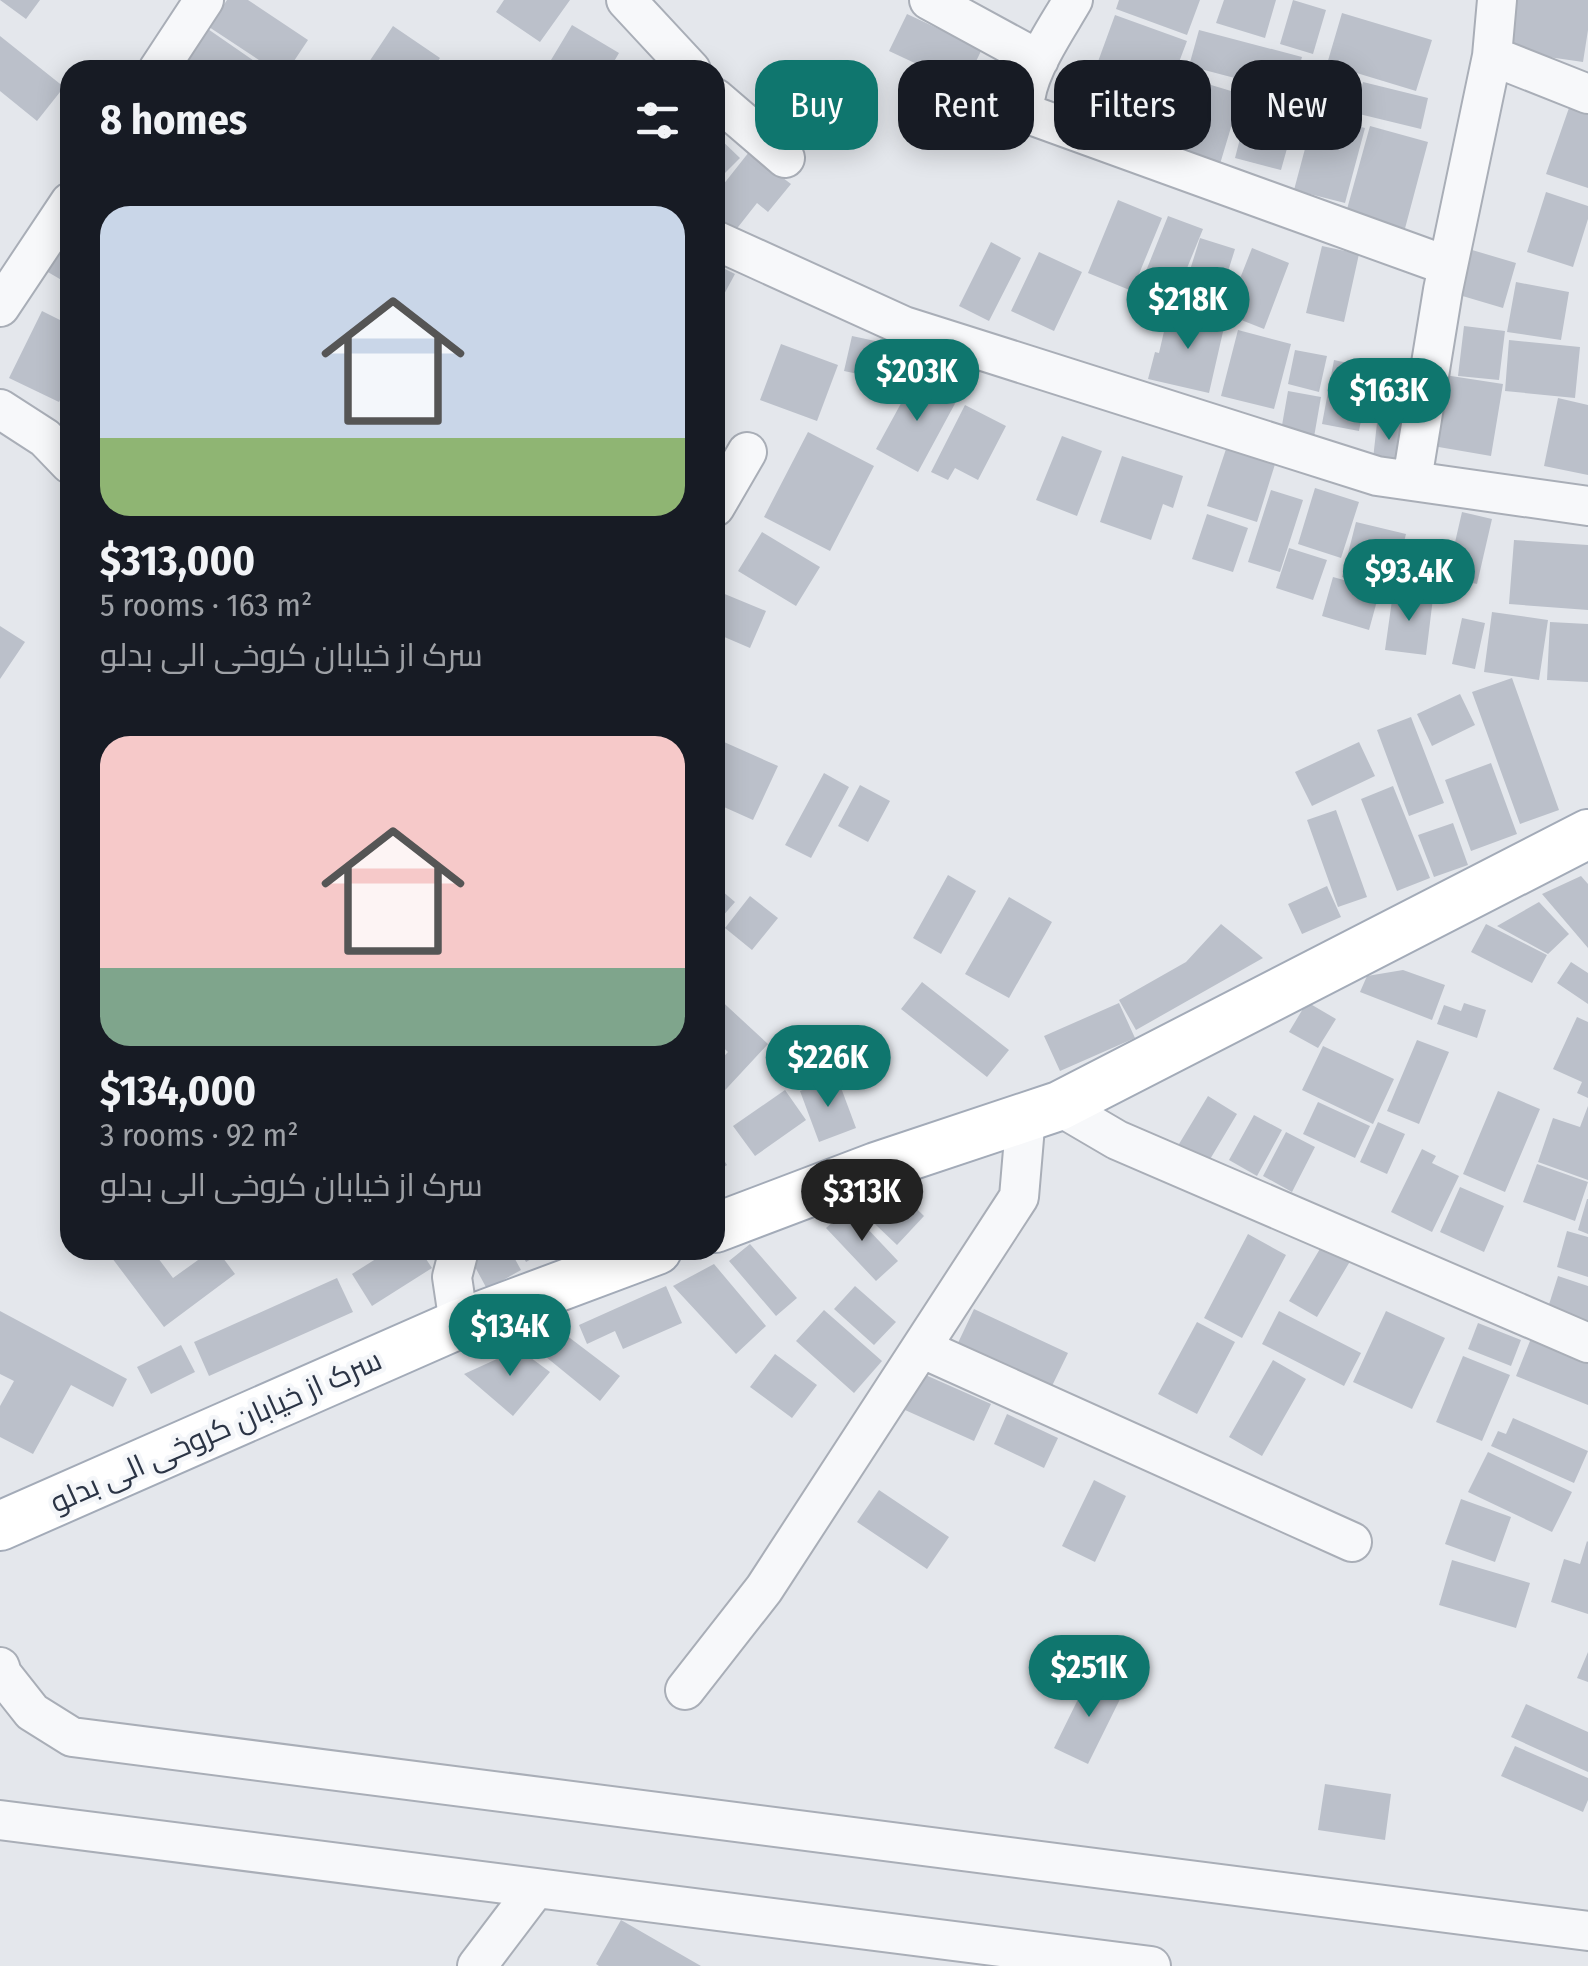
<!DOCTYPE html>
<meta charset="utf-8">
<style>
:root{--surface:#171b24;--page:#20242c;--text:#f1f3f6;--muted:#9ea1a6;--accent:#0f766e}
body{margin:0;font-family:"Fira Sans Condensed",Cairo,sans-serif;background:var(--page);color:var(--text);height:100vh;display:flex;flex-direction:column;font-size:38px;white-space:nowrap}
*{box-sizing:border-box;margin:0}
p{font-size:32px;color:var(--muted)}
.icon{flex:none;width:55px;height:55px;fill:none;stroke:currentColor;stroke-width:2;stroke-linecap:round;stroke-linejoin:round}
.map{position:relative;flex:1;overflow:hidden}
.side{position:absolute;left:60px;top:60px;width:665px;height:1200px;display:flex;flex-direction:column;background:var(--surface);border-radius:30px;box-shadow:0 5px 25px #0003}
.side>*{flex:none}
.top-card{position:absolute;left:755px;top:60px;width:682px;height:90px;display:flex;gap:20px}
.price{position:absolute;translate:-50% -85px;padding:0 22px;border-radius:35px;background:var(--accent);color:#fff;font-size:32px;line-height:65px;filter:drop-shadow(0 2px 5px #0008)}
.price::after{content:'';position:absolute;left:50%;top:60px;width:30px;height:22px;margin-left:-15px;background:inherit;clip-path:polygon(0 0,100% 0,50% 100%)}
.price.selected{background:#222;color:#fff}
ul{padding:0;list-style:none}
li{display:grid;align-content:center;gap:20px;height:530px;padding:0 40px}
li span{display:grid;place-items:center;height:310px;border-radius:30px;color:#555}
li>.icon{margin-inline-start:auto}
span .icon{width:180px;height:180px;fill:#fffc;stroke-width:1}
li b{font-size:42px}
h2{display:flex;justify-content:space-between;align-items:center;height:120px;padding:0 40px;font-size:42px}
.pill{padding:0 35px;border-radius:30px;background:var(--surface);box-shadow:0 5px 25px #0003;font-size:35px;line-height:90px}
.pill.selected{background:var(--accent);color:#fff}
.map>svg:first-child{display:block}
.building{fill:#bbc0ca}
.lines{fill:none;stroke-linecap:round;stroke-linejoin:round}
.minor-casing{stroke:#a9aeb7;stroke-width:42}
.major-casing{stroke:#a3abb8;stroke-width:52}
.minor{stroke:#f7f8fa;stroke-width:38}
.major{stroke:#fff;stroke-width:48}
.labels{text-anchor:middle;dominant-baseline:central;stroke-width:9;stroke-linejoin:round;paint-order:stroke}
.street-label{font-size:30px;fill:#2b3445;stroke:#f4f6f9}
</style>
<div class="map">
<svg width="1588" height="1966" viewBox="0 0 1588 1966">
<rect width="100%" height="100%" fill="#e4e7ec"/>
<path class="building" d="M 0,0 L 40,0 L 26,19 Z
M 227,0 L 248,0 L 308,40 L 288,70 L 274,70 L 209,27 Z
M 504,0 L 570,0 L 540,42 L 496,12 Z
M 1119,0 L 1200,0 L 1187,35 L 1116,9 Z
M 1224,0 L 1276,0 L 1265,38 L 1216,23 Z
M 1293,0 L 1326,10 L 1313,54 L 1280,44 Z
M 1507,0 L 1588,0 L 1588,30 L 1583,62 L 1500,50 Z
M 1342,13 L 1432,40 L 1416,91 L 1327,64 Z
M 907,14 L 982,49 L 964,86 L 889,51 Z
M 1115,15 L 1187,41 L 1159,115 L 1088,89 Z
M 572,25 L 619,53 L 609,70 L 545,70 Z
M 393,26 L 440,58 L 432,70 L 382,70 L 369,62 Z
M 205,27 L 260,65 L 257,70 L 176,70 Z
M 1199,30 L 1302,57 L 1292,93 L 1189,66 Z
M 0,36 L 64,87 L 37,121 L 0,91 Z
M 1178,75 L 1241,94 L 1220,164 L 1157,145 Z
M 827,76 L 846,110 L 794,137 L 776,102 Z
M 1363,82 L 1428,98 L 1421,129 L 1355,113 Z
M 1251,96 L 1298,109 L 1281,170 L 1235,158 Z
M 1570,105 L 1588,111 L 1588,188 L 1546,174 Z
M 1314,115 L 1365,128 L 1345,203 L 1294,190 Z
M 1370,126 L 1428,142 L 1403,236 L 1344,220 Z
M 715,134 L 740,158 L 715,183 Z
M 749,152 L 791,184 L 768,212 L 757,203 L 731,236 L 715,223 L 715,195 Z
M 1546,192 L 1588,206 L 1588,219 L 1573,267 L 1527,252 Z
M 1118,200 L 1162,218 L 1132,291 L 1088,273 Z
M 1168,216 L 1203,229 L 1174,300 L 1140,286 Z
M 70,220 L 70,285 L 41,268 Z
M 1200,238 L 1235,249 L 1215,313 L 1180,302 Z
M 991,242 L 1021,258 L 989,321 L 959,306 Z
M 1322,246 L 1359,254 L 1344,322 L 1306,313 Z
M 1462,247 L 1516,263 L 1503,308 L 1449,292 Z
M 1252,248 L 1289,263 L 1264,329 L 1226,314 Z
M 1039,252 L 1082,272 L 1054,331 L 1011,311 Z
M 715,264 L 735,274 L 715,311 Z
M 1516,282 L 1569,292 L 1561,340 L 1507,332 Z
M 1169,310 L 1225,323 L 1209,393 L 1148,379 L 1155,352 L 1159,353 Z
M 42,311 L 70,325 L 70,381 L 59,402 L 9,378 Z
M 1464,326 L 1505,331 L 1499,380 L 1458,376 Z
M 1238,330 L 1291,344 L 1274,409 L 1221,396 Z
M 852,336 L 880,342 L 872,377 L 844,371 Z
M 1509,340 L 1580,347 L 1575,398 L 1505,391 Z
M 781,344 L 838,365 L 817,421 L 760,400 Z
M 1295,350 L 1327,356 L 1319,392 L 1288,384 Z
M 1334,360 L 1371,368 L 1359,431 L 1322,424 Z
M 1438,374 L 1503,384 L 1491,456 L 1427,445 Z
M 1372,375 L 1403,380 L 1396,423 L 1365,418 Z
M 916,376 L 958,398 L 918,472 L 876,449 Z
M 1288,391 L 1321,397 L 1314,437 L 1281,431 Z
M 1558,398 L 1588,405 L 1588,475 L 1544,466 Z
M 965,405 L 1006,426 L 978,480 L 955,468 L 948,480 L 931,472 Z
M 1377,423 L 1405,426 L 1402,462 L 1373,459 Z
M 808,432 L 874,466 L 830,551 L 764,517 Z
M 1062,436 L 1102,451 L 1077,516 L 1036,500 Z
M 1227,446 L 1276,461 L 1257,522 L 1207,506 Z
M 1122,456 L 1183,476 L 1173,508 L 1163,504 L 1151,540 L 1100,522 Z
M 1315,488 L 1359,502 L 1341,558 L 1298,544 Z
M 1271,490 L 1303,500 L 1280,572 L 1248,562 Z
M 1462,512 L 1492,519 L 1477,584 L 1447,577 Z
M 1207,514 L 1248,528 L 1233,572 L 1192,559 Z
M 1356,522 L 1406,534 L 1392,589 L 1342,577 Z
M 762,532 L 820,567 L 796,606 L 738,571 Z
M 1514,540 L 1588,545 L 1588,610 L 1509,604 Z
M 1289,548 L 1327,560 L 1313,600 L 1276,588 Z
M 1333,577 L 1380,590 L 1369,630 L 1322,616 Z
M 715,590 L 766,611 L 750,648 L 715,633 Z
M 1393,593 L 1433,598 L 1426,655 L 1385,650 Z
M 1492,612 L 1548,620 L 1539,680 L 1484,672 Z
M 1462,618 L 1485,623 L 1475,669 L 1452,664 Z
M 1550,622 L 1588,624 L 1588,682 L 1547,680 Z
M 0,626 L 25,642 L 0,679 Z
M 1512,678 L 1559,810 L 1520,824 L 1472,692 Z
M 1460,694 L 1475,725 L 1432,746 L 1417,714 Z
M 1411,717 L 1444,803 L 1409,816 L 1377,730 Z
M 715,738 L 778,766 L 753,820 L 715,803 Z
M 1359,742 L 1375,776 L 1312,806 L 1295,772 Z
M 1491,763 L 1517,834 L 1471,851 L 1445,780 Z
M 824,773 L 849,787 L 811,858 L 785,845 Z
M 860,785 L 890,801 L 868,842 L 838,826 Z
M 1393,786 L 1430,878 L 1397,891 L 1361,799 Z
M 1336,810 L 1367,897 L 1338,907 L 1307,820 Z
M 1453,823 L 1468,865 L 1434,877 L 1418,835 Z
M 948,875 L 976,891 L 941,954 L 913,938 Z
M 1581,876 L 1588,884 L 1588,948 L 1542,894 Z
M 715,885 L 735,902 L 715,925 Z
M 1327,886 L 1341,917 L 1302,934 L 1288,904 Z
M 750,896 L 778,918 L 752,950 L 725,928 Z
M 1009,897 L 1052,922 L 1009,998 L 965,974 Z
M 1539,902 L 1569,934 L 1548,954 L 1497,926 Z
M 1221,924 L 1263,958 L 1136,1030 L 1119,1000 L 1186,962 Z
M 1486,924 L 1547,955 L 1532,983 L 1471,952 Z
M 1571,962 L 1588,973 L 1588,1004 L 1557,983 Z
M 1403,970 L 1445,985 L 1432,1020 L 1360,992 L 1367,976 Z
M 922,982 L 1009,1050 L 987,1077 L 901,1009 Z
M 715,995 L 768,1044 L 715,1101 L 715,1066 L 728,1052 L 715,1040 Z
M 1307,1002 L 1336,1019 L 1318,1048 L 1289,1032 Z
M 1119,1003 L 1135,1038 L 1060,1071 L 1044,1036 Z
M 1464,1003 L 1486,1010 L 1477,1038 L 1437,1024 L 1444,1005 L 1461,1011 Z
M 1577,1017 L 1588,1022 L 1588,1098 L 1577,1093 L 1582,1082 L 1553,1069 Z
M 1417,1040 L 1449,1052 L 1419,1124 L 1387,1111 Z
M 1323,1046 L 1394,1079 L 1373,1124 L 1302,1090 Z
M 837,1077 L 856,1128 L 819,1142 L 800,1091 Z
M 785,1090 L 806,1120 L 755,1156 L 733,1126 Z
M 1498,1091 L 1540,1109 L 1505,1192 L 1463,1174 Z
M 1208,1096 L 1237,1114 L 1206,1166 L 1176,1149 Z
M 1318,1102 L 1370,1126 L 1355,1158 L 1303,1134 Z
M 1588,1106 L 1588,1180 L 1538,1162 L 1553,1118 L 1580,1127 Z
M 1254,1115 L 1282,1130 L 1257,1176 L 1229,1160 Z
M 1378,1122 L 1405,1134 L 1387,1174 L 1360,1162 Z
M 1286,1132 L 1315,1147 L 1292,1192 L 1263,1176 Z
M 715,1146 L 727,1165 L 715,1173 Z
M 1422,1149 L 1436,1156 L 1432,1163 L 1459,1176 L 1432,1232 L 1391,1212 Z
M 1537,1164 L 1588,1182 L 1575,1221 L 1523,1202 Z
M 891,1184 L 924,1216 L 897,1245 L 856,1206 Z
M 1460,1187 L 1504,1206 L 1484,1252 L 1440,1232 Z
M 1587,1199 L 1588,1199 L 1588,1234 L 1578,1230 Z
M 848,1208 L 898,1261 L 876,1281 L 826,1228 Z
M 1567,1231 L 1588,1237 L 1588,1277 L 1557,1267 Z
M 1248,1234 L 1286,1255 L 1242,1338 L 1204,1318 Z
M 1324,1242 L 1352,1258 L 1317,1317 L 1289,1301 Z
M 750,1244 L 797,1298 L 776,1316 L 729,1261 Z
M 106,1250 L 152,1250 L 173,1278 L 212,1250 L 217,1250 L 235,1274 L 164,1327 Z
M 390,1250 L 420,1250 L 432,1268 L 372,1306 L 352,1274 Z
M 475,1250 L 510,1250 L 521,1270 L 487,1289 L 468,1254 Z
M 520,1250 L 547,1250 L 526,1262 Z
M 714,1264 L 766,1326 L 736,1354 L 673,1286 Z
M 1558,1276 L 1588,1286 L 1588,1332 L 1545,1317 Z
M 337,1278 L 353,1312 L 209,1376 L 194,1342 Z
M 666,1286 L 682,1323 L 623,1349 L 615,1331 L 587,1344 L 579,1325 Z
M 855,1286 L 896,1322 L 874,1345 L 834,1309 Z
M 974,1309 L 1068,1353 L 1051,1388 L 957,1345 Z
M 824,1310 L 882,1361 L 854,1393 L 796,1341 Z
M 0,1311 L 127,1379 L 113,1407 L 71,1385 L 33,1454 L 0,1437 L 0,1406 L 14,1381 L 0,1374 Z
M 1279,1311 L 1361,1353 L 1344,1386 L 1262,1344 Z
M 1386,1311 L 1445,1338 L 1412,1409 L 1353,1382 Z
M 1197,1322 L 1235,1342 L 1197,1414 L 1158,1394 Z
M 1478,1323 L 1521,1340 L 1511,1366 L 1468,1349 Z
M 566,1335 L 620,1376 L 600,1401 L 535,1348 Z
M 1532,1336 L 1588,1359 L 1588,1405 L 1516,1376 Z
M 181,1345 L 195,1372 L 151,1394 L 137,1367 Z
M 519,1349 L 550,1372 L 513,1416 L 464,1374 Z
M 775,1354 L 817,1385 L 792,1418 L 750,1387 Z
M 1463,1356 L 1510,1375 L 1482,1441 L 1436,1422 Z
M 1273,1360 L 1306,1379 L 1262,1456 L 1229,1437 Z
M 921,1373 L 991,1404 L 974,1441 L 905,1410 Z
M 1007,1414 L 1058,1438 L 1044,1468 L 994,1444 Z
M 1513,1418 L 1588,1451 L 1574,1483 L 1491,1446 L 1498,1431 L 1506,1434 Z
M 1488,1452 L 1572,1492 L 1552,1532 L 1468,1492 Z
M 1094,1480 L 1126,1496 L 1095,1562 L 1062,1546 Z
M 879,1490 L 949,1537 L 927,1569 L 857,1522 Z
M 1461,1499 L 1511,1517 L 1495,1562 L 1445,1544 Z
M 1587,1541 L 1588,1542 L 1588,1614 L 1551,1602 L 1564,1559 L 1580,1564 Z
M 1452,1560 L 1530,1583 L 1516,1628 L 1439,1605 Z
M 1588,1652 L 1588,1682 L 1577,1678 Z
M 1090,1675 L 1124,1691 L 1088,1764 L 1054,1748 Z
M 1526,1704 L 1588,1732 L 1588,1772 L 1511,1737 Z
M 1515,1746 L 1588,1778 L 1588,1800 L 1583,1812 L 1501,1776 Z
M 1325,1784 L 1391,1794 L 1385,1840 L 1318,1830 Z
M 621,1920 L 701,1966 L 599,1966 L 596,1964 Z"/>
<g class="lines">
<g class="minor-casing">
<path id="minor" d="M 626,0 L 691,70
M 929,0 L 1039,60
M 1073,0 C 1056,30 1021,78 1025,113 L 1448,266
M 1492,56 L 1588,94
M 158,70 L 204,0
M 715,98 L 785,158
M 715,240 L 904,326 L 1377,476 L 1588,506
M 0,307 L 70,202
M 0,409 L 45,438 L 70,464
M 1412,480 L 1443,290 L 1492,56 L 1497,0
M 715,507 L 747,452
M 1059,1106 L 1117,1140 L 1588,1343
M 459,1250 L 452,1277 L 459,1324
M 921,1348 L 1352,1542
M 0,1667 L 2,1674 L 32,1712 L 72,1737 L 1588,1931
M 685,1690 L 764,1589 L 1019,1197 L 1026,1115
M 0,1820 L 1151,1966
M 477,1966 L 536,1888"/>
</g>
<g class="major-casing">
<path id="major" d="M 715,1228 L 876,1167 L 1059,1106 L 1588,834
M 0,1526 L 459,1324 L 657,1250"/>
</g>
<use href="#minor" class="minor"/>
<use href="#major" class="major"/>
</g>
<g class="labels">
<g class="street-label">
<text transform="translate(216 1431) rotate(-24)">سرک از خیابان کروخی الی بدلو</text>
</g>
</g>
</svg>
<b class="price" style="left:1188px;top:352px">$218K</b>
<b class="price" style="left:917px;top:424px">$203K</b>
<b class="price" style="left:1389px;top:443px">$163K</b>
<b class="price" style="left:1409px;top:624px">$93.4K</b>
<b class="price" style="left:828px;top:1110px">$226K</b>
<b class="price selected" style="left:862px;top:1244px">$313K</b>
<b class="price" style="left:510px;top:1379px">$134K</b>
<b class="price" style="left:1089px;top:1720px">$251K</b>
<div class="top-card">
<a class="pill selected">Buy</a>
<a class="pill">Rent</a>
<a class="pill">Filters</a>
<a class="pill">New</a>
</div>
<section class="side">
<h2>8 homes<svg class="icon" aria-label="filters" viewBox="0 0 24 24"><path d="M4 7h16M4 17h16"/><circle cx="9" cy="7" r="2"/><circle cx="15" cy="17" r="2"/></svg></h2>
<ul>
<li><span style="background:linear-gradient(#c9d6e8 75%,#8fb573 0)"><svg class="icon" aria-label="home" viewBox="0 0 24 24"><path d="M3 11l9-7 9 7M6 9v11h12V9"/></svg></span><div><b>$313,000</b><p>5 rooms · 163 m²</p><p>سرک از خیابان کروخی الی بدلو</p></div></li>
<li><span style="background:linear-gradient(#f6c9c9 75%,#7fa58c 0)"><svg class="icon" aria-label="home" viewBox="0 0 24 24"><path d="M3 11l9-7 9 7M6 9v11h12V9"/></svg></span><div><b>$134,000</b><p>3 rooms · 92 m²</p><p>سرک از خیابان کروخی الی بدلو</p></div></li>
</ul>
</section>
</div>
